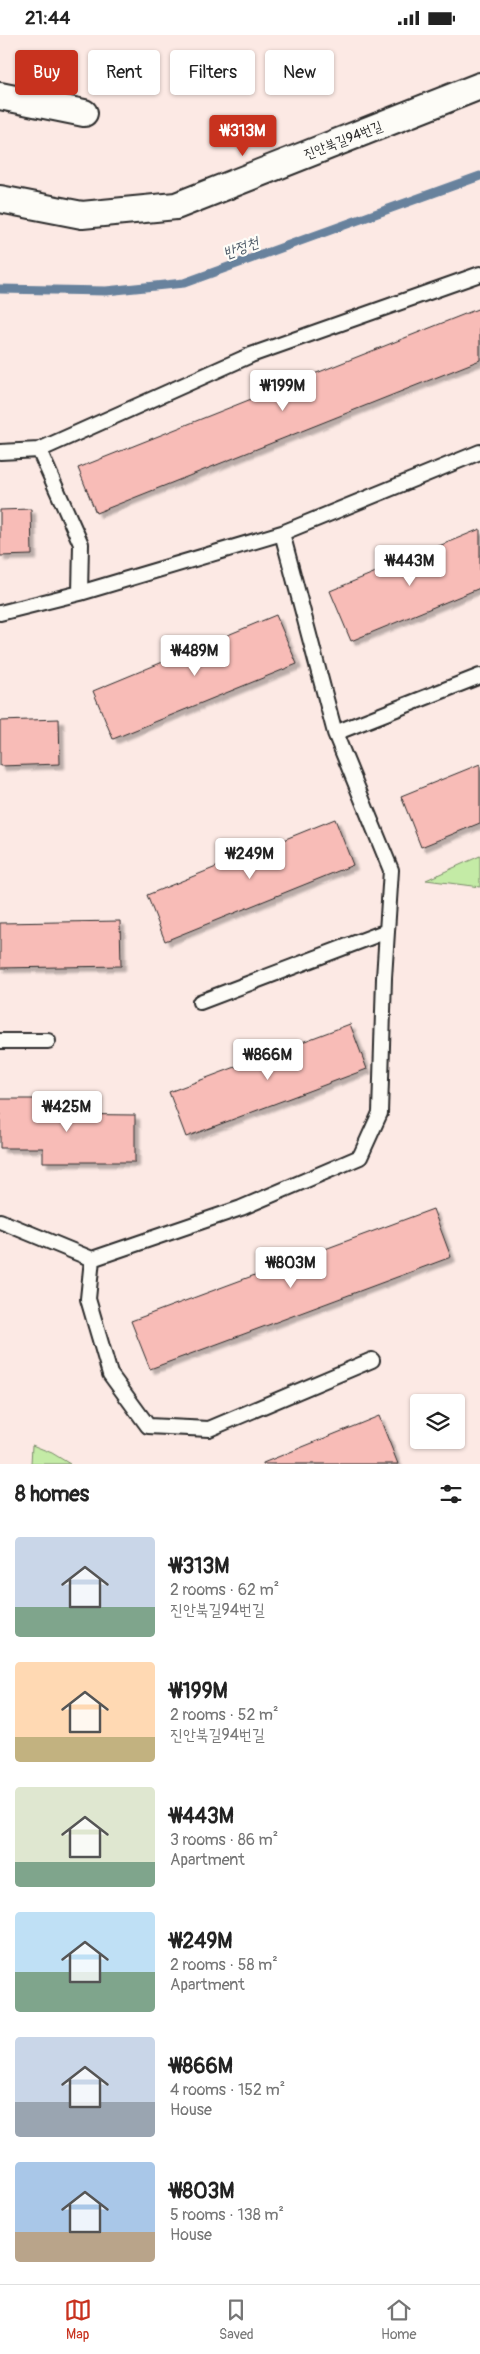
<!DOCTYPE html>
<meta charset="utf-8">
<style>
:root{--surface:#fff;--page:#f2f2f2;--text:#222;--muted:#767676;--line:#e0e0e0;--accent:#c8321e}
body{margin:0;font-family:Pangolin,"Poor Story",sans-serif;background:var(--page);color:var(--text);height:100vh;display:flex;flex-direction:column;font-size:19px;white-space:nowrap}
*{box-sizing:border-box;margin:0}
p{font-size:16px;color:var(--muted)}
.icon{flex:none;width:28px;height:28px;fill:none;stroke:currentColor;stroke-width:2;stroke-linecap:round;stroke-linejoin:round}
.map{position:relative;height:1429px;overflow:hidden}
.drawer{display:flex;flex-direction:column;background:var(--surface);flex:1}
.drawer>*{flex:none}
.top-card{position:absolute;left:15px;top:15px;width:450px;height:45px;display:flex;gap:10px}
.tools{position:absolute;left:410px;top:1359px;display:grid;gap:10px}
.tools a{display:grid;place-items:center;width:55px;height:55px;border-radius:5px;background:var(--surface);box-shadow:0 1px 4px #0004;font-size:25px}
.price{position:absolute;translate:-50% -42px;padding:0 11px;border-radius:5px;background:#fff;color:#222;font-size:16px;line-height:32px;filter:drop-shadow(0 1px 2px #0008)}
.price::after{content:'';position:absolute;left:50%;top:30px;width:15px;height:11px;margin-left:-8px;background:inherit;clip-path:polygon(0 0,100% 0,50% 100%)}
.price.current{background:var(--accent);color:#fff}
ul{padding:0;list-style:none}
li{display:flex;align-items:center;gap:15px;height:125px;padding:0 15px}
li span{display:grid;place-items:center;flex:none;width:140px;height:100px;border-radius:5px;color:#555}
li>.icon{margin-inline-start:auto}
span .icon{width:60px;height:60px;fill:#fffc;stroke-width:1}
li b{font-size:21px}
h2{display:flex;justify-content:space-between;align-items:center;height:60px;padding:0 15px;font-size:21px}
.tag{padding:0 18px;border-radius:5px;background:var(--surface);box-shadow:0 1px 4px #0004;font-size:18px;line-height:45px}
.tag.current{background:var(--accent);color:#fff}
.status{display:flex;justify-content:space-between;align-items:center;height:35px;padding:0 25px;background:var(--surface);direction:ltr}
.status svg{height:14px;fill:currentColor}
.tabs{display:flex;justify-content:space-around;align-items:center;height:70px;border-top:1px solid var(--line);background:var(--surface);font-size:14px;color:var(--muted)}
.tabs a{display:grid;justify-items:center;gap:2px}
.tabs .current{color:var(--accent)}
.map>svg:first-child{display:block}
.green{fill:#c4eba6;stroke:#788b68}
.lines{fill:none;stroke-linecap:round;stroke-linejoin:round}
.stream{stroke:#68829d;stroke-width:9}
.building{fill:#f8bcb7;stroke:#2b2b2b;filter:url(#shadow)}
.lane-casing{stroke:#2b2b2b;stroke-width:18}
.street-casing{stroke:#2b2b2b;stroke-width:30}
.lane{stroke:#fdfcf7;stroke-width:14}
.street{stroke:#fdfcf7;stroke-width:26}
.labels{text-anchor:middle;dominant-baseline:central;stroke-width:4.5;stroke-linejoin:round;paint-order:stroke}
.street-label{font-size:14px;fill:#2b2b2b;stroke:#fdfcf7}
.water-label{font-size:15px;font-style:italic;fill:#495664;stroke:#fdfcf7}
</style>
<div class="status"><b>21:44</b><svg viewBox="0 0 49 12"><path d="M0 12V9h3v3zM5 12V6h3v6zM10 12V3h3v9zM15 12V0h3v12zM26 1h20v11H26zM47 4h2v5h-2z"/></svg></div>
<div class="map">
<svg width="480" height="1429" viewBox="0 0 480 1429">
<defs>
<filter id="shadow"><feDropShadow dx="4.5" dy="4.5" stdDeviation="1" flood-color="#0004"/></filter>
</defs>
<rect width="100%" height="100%" fill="#fce9e4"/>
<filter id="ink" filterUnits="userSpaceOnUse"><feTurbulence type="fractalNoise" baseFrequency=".02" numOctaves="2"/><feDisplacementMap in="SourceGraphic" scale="10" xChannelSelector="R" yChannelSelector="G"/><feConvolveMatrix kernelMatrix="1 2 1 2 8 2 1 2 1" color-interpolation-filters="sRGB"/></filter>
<g filter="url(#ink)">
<path class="green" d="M 480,821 L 480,852 L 426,845 Z
M 32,1410 L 52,1418 L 70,1429 L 31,1429 Z"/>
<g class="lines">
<path class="stream" d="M 0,254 L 106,256 L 184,248 L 480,141"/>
</g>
<path class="building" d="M 480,273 L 480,325 L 96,478 L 78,433 Z
M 31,474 L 32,520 L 0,521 L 0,475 Z
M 480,494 L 480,553 L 351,606 L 330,556 Z
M 276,580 L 297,629 L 113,704 L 93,656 Z
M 59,684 L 60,729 L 0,731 L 0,686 Z
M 480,729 L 480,788 L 421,812 L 401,761 Z
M 335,784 L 353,830 L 165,906 L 147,860 Z
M 120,886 L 121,931 L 0,933 L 0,888 Z
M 350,989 L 367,1034 L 186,1102 L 169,1057 Z
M 0,1064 L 42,1064 L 43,1079 L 135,1080 L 135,1127 L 43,1127 L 43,1113 L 0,1113 Z
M 433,1174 L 451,1222 L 150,1334 L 131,1286 Z
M 379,1381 L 398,1429 L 263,1429 L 263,1428 Z"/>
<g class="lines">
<g class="lane-casing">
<path id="lane" d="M 39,415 L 81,509 L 80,558
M 0,417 L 39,415 L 251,320 L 480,239
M 0,578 L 80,558 L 282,498 L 480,417
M 335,698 L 480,641
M 200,967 L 387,896
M 0,1006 L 48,1006
M 0,1186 L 92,1224 L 241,1173 L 360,1122 L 380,1078 L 384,943 L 391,835 L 335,698 L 282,498
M 92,1224 L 88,1264 L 110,1339 L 148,1391 L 209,1394 L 372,1325"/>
</g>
<g class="street-casing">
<path id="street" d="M 0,61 L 84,78
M 0,164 L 82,180 L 176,171 L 480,51"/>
</g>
<use href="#lane" class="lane"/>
<use href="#street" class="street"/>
</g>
</g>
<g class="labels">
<g class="street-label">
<text transform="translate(343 105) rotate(-21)">진안북길94번길</text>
</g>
<g class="water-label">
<text transform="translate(241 213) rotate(-20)">반정천</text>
</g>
</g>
</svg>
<div class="tools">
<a><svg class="icon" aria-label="layers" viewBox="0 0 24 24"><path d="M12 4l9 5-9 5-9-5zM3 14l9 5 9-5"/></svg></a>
</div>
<b class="price current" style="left:243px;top:122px">₩313M</b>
<b class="price" style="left:283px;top:377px">₩199M</b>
<b class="price" style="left:410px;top:552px">₩443M</b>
<b class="price" style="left:195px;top:642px">₩489M</b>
<b class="price" style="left:250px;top:845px">₩249M</b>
<b class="price" style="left:268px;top:1046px">₩866M</b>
<b class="price" style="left:67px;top:1098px">₩425M</b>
<b class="price" style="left:291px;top:1254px">₩803M</b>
<div class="top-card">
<a class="tag current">Buy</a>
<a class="tag">Rent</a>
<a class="tag">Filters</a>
<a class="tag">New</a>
</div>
</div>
<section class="drawer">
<h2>8 homes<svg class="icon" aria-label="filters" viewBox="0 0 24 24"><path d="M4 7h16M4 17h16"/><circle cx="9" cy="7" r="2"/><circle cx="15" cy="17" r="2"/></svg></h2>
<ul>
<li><span style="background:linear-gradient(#c9d6e8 70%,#7fa58c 0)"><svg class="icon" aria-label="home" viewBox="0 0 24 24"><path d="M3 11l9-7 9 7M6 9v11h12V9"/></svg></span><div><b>₩313M</b><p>2 rooms · 62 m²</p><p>진안북길94번길</p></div></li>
<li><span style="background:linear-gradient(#ffd9b3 75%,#c2b280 0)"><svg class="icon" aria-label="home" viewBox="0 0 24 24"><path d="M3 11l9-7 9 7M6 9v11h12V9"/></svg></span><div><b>₩199M</b><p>2 rooms · 52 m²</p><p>진안북길94번길</p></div></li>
<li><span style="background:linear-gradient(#dfe7d0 75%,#7fa58c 0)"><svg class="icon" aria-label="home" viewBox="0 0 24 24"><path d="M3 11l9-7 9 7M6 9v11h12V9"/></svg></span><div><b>₩443M</b><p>3 rooms · 86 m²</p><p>Apartment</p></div></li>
<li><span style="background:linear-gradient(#bfe0f5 60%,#7fa58c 0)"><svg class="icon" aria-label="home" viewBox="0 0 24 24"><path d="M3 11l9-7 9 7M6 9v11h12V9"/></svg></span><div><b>₩249M</b><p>2 rooms · 58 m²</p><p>Apartment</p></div></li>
<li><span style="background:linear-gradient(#c9d6e8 65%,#9aa5b1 0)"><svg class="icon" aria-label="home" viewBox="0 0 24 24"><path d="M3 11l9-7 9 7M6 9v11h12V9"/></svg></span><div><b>₩866M</b><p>4 rooms · 152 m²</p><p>House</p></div></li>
<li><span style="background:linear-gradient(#a9c7e8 70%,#b9a48a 0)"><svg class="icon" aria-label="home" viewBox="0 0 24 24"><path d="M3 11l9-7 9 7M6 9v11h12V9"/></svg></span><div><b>₩803M</b><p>5 rooms · 138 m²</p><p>House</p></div></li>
</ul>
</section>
<nav class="tabs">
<a class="current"><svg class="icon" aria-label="map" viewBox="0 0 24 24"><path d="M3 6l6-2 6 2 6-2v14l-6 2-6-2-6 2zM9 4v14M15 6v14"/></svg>Map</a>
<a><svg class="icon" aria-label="saved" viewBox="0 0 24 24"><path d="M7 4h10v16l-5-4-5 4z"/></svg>Saved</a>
<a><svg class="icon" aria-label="home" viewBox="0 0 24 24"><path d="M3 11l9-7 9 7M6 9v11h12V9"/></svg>Home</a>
</nav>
